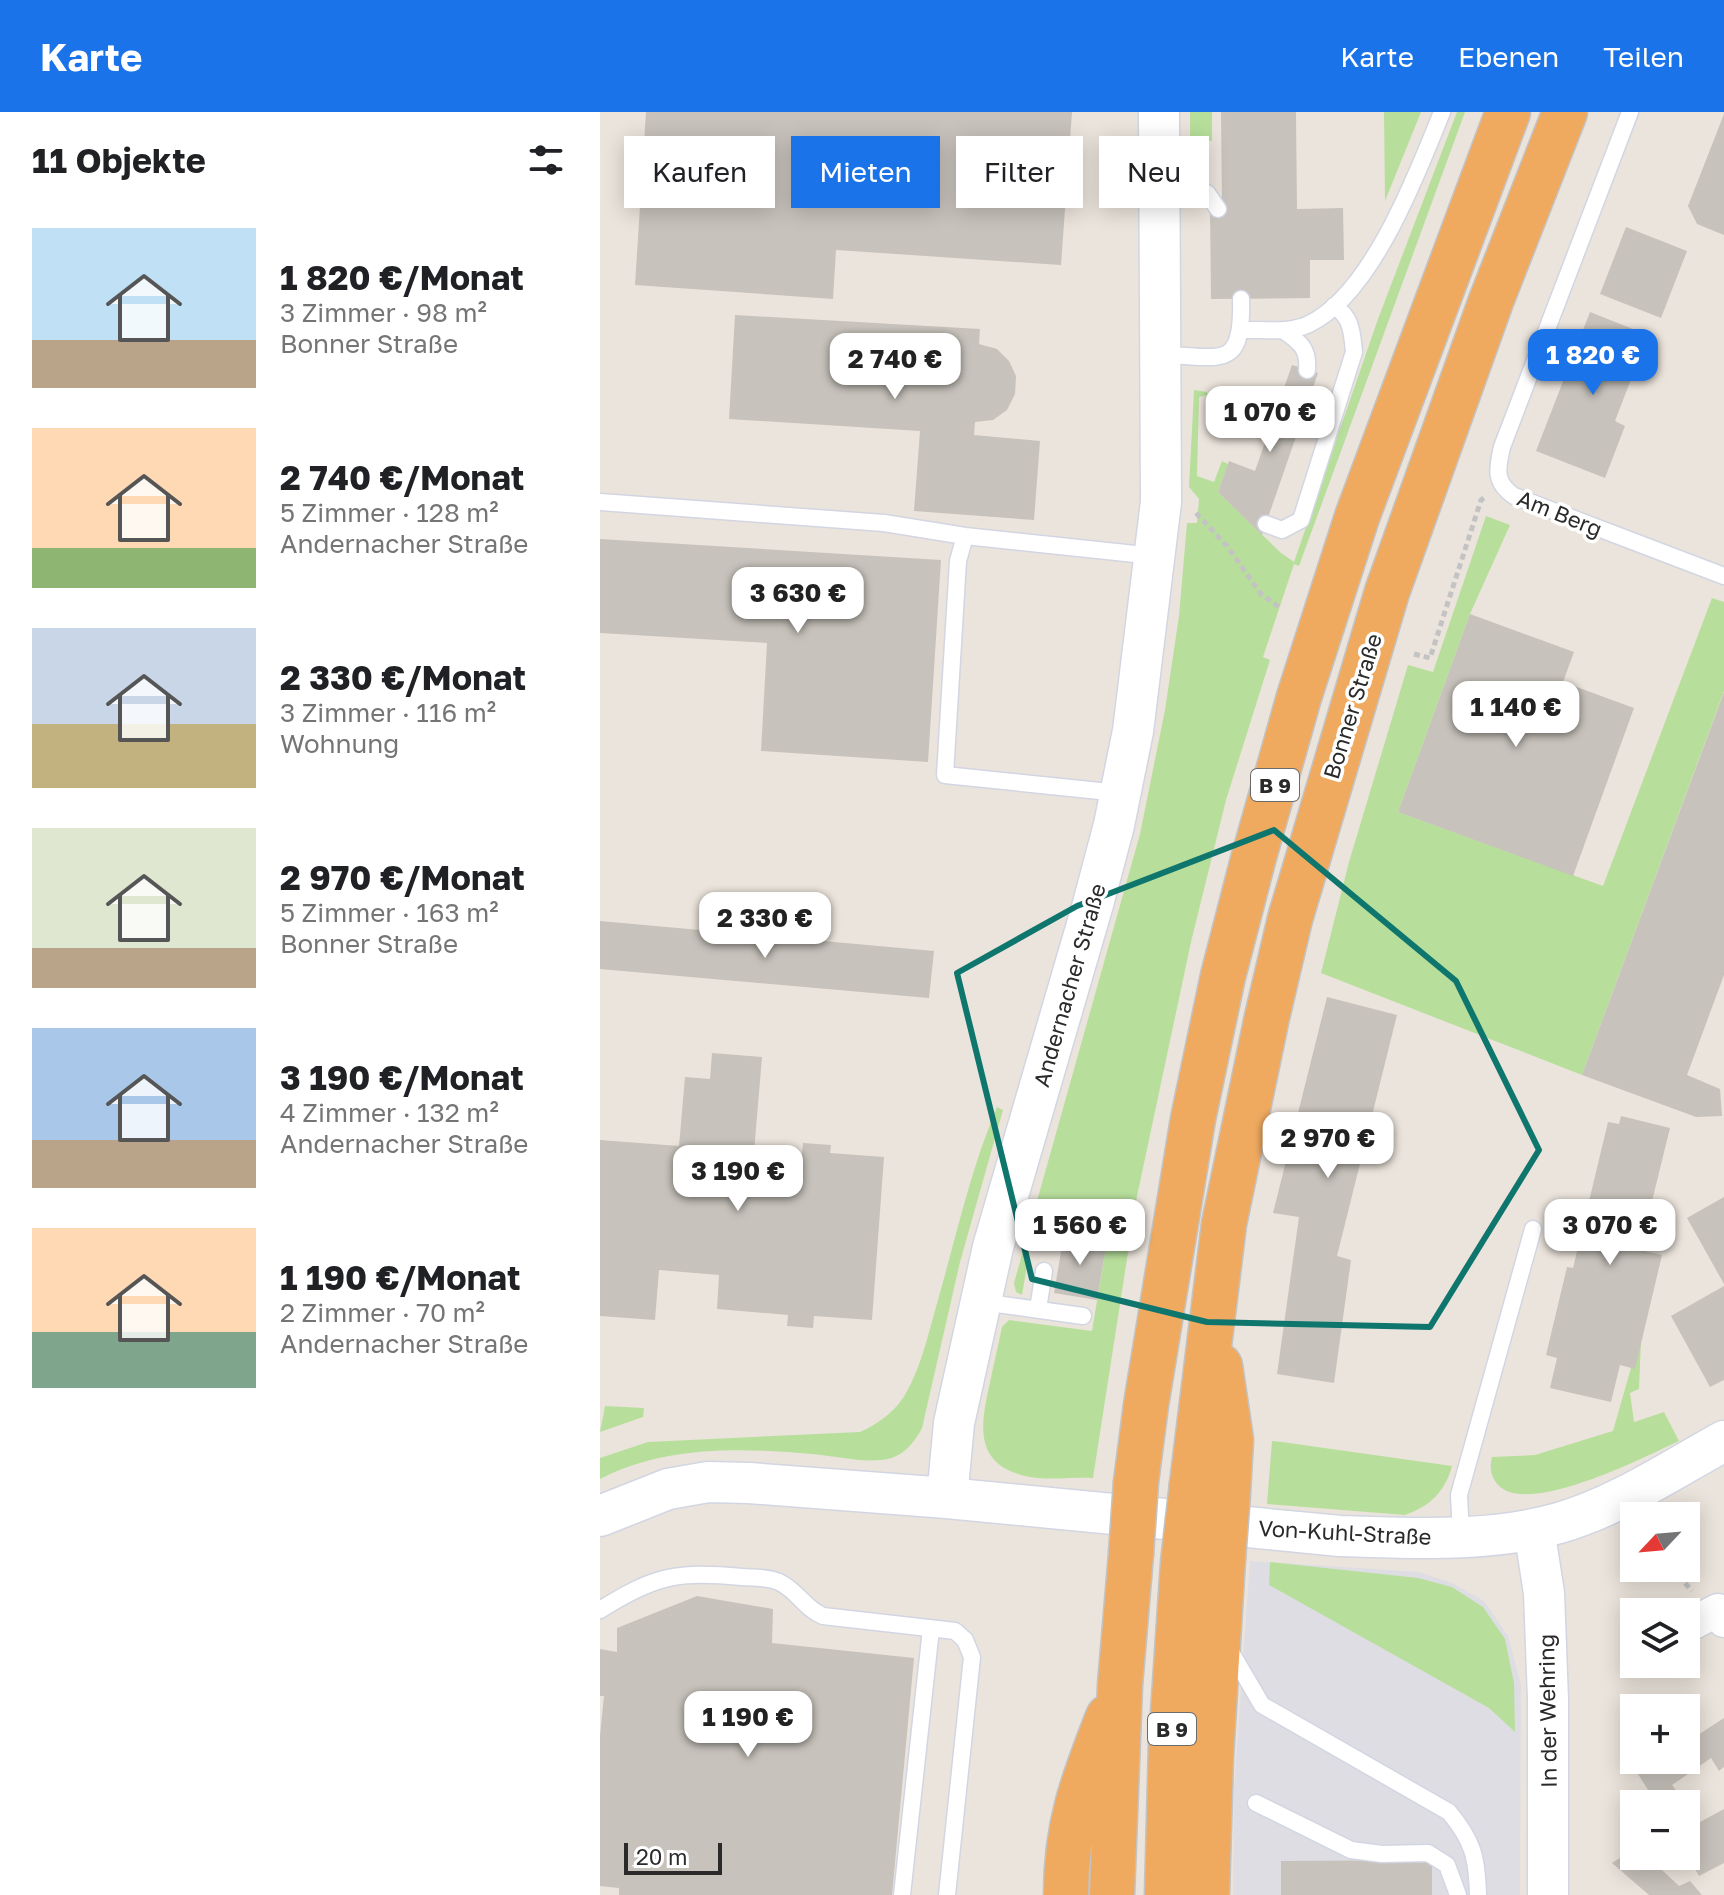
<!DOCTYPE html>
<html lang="de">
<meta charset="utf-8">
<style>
:root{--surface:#fff;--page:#f2f2f2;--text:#202124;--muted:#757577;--accent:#1a73e8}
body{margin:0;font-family:"Golos Text",sans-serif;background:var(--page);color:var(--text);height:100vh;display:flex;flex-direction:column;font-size:30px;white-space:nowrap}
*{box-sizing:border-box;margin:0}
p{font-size:26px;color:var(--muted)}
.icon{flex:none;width:44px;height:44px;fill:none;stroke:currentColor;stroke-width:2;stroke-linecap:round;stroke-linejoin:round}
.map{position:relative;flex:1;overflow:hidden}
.side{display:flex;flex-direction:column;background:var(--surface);width:600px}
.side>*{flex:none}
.guide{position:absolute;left:24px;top:24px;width:760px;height:72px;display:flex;gap:16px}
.needle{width:52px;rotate:244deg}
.controls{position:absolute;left:1020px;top:1390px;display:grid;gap:16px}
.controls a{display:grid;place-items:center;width:80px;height:80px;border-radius:0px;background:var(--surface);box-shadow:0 4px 20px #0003;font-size:40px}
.scale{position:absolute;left:24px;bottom:20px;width:98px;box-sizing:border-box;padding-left:8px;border:4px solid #2a2a2a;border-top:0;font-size:22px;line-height:28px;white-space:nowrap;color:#2a2a2a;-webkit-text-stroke:6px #fff;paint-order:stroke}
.price{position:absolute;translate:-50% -68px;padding:0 18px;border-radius:16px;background:#fff;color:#222;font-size:26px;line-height:52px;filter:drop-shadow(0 2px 4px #0008)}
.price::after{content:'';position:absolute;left:50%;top:48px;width:24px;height:18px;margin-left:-12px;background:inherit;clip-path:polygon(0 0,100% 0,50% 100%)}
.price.on{background:var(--accent);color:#fff}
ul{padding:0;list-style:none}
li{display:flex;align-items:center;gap:24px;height:200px;padding:0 32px}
li span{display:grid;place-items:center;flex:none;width:224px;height:160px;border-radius:0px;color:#555}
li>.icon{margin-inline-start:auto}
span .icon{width:96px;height:96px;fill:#fffc;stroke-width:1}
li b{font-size:34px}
h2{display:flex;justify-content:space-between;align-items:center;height:96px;padding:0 32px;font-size:34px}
.pill{padding:0 28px;border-radius:0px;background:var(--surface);box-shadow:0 4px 20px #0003;font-size:28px;line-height:72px}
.pill.on{background:var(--accent);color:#fff}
header{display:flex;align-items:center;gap:48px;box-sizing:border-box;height:112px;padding:0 40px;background:var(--accent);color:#fff}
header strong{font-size:38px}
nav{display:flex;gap:44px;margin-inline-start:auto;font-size:28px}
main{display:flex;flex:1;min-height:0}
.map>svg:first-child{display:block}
.industrial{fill:#dedde4}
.green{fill:#b7df9b}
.building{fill:#c7c2bb}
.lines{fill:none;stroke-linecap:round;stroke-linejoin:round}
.service-casing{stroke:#d2d6e2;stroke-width:19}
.minor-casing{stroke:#d2d6e2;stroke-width:35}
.tertiary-casing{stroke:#d2d6e2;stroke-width:43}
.trunk-casing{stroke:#c3c3c3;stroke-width:47}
.path{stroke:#c3c3c3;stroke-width:5;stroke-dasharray:6 4;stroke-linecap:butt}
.service{stroke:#fff;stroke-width:16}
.minor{stroke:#fff;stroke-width:32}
.tertiary{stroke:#fff;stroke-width:40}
.trunk{stroke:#f0aa60;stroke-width:44}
.trunk-bridge-casing{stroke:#c3c3c3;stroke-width:47;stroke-linecap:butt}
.trunk-bridge{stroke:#f0aa60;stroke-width:44}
.marked{fill:none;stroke:#0f766e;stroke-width:6;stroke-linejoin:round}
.labels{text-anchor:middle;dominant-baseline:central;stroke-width:7;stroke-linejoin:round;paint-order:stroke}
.shield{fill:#fff;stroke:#6a6a6a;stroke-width:2}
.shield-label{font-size:20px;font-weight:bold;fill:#2a2a2a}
.street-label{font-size:22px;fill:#2a2a2a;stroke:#fff}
</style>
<header>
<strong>Karte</strong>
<nav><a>Karte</a><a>Ebenen</a><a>Teilen</a></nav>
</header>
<main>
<section class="side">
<h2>11 Objekte<svg class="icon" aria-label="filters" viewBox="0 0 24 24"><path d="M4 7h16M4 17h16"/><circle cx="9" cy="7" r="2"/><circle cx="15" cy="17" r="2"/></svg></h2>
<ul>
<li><span style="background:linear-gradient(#bfe0f5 70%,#b9a48a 0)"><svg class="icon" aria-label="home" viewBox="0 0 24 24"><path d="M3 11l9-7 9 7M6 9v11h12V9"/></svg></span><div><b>1 820 €/Monat</b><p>3 Zimmer · 98 m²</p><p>Bonner Straße</p></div></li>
<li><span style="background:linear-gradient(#ffd9b3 75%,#8fb573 0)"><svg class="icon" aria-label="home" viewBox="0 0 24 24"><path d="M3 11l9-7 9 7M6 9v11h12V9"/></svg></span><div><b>2 740 €/Monat</b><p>5 Zimmer · 128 m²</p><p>Andernacher Straße</p></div></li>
<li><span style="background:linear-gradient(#c9d6e8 60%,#c2b280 0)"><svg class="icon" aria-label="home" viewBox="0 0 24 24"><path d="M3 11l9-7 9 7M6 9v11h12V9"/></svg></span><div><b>2 330 €/Monat</b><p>3 Zimmer · 116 m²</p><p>Wohnung</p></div></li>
<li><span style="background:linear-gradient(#dfe7d0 75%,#b9a48a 0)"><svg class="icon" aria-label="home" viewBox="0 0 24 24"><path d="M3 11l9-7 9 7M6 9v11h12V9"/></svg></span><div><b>2 970 €/Monat</b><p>5 Zimmer · 163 m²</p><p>Bonner Straße</p></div></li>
<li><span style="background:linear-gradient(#a9c7e8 70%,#b9a48a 0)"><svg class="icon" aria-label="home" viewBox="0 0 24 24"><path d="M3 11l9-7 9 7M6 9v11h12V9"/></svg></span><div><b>3 190 €/Monat</b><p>4 Zimmer · 132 m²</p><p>Andernacher Straße</p></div></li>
<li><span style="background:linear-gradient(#ffd9b3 65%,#7fa58c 0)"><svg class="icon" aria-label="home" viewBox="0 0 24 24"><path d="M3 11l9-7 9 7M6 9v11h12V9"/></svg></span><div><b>1 190 €/Monat</b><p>2 Zimmer · 70 m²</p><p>Andernacher Straße</p></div></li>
</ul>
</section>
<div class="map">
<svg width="1124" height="1783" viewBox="0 0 1124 1783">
<rect width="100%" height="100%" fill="#ebe4dc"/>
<path class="industrial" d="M 650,1449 L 819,1460 L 852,1471 L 884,1489 L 908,1524 L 921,1572 L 920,1783 L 633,1783 L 634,1677 Z"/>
<path class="green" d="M 590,0 L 612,0 L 612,29 L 590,29 Z
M 784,0 L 821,0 L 785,89 Z
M 857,0 L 865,0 L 699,454 L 694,452 L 663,545 L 670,548 L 626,688 L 591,830 L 536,1089 L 493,1366 C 472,1365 446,1369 425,1364 C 375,1352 380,1315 389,1275 C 393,1255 398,1235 402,1215 L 409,1208 L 492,1219 L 508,1123 L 434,1112 L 422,1183 L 416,1180 L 414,1171 L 540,722 L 565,598 L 579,504 L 587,411 L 597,411 L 599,387 L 589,375 L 594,278 L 607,280 L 607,283 L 599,285 L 597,364 L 614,370 L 622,349 L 628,352 L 618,380 L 681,441 L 694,450 L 778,207 Z
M 886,404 L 910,413 L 870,502 L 798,700 L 1003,774 L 1112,486 L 1124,490 L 1124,579 L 982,963 L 721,861 L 749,750 L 808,553 L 833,560 Z
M 397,995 L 403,998 L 360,1150 L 322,1316 C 313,1333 301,1347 280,1348 C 259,1350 234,1344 212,1342 C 141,1336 66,1333 0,1367 L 0,1346 L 48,1330 L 260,1320 C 277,1313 297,1298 306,1281 C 321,1255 328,1223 336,1195 C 355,1129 370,1059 397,995 Z
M 1041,1228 L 1039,1277 L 1030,1281 L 1034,1310 L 1064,1300 L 1079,1329 C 1046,1344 919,1410 895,1369 C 890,1361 890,1354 892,1345 L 935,1343 L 1013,1319 L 1031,1256 Z
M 5,1294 L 44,1296 L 43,1305 L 0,1320 Z
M 672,1329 L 682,1330 L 852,1354 C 845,1380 830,1394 805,1403 L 667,1392 Z
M 670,1450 L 818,1466 L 852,1475 L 883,1495 L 905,1527 L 914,1571 L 915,1620 L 889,1596 L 669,1473 Z"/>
<path class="building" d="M 46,0 L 472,0 L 461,153 L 236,138 L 233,187 L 35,173 Z
M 621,0 L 696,0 L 697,97 L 743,96 L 744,148 L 710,148 L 710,186 L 611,187 L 610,98 L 622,98 Z
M 1124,2 L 1124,123 L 1097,112 L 1088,94 Z
M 1026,115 L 1087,139 L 1061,206 L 1000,182 Z
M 990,200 L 1048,223 L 1015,309 L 1025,314 L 1005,366 L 936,339 Z
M 135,203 L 380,217 L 379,232 L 397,237 L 409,249 L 416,264 L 415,282 L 407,298 L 393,308 L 375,310 L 374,323 L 440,329 L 434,408 L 314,399 L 320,319 L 129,307 Z
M 692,253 L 718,261 L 662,423 L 618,380 L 629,349 L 655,359 Z
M 0,427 L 341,448 L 328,650 L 161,639 L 167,531 L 0,521 Z
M 870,502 L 974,540 L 963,570 L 1034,596 L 973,764 L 798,700 Z
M 1124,580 L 1124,863 L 1087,963 L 1120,977 L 1122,1004 L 1096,1005 L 982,963 Z
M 0,809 L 334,839 L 329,886 L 0,857 Z
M 727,885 L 797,903 L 737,1144 L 751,1148 L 734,1271 L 677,1262 L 699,1105 L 673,1101 Z
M 112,941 L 162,945 L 154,1040 L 202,1043 L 203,1031 L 231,1033 L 230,1041 L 284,1045 L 272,1208 L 214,1204 L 213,1216 L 187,1214 L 188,1203 L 117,1197 L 119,1163 L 59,1158 L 55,1208 L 0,1204 L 0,1028 L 79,1034 L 85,965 L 110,967 Z
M 1021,1004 L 1070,1016 L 1040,1138 L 1062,1143 L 1035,1257 L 1020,1253 L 1011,1290 L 950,1276 L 957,1246 L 946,1243 L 967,1155 L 973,1156 L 1008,1010 L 1019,1012 Z
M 1124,1085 L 1124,1172 L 1087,1106 Z
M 464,1122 L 507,1129 L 497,1188 L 454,1181 Z
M 1124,1174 L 1124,1268 L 1110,1275 L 1071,1204 Z
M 97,1484 L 173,1497 L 172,1531 L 314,1546 L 292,1783 L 19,1783 L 19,1776 L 0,1774 L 0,1624 L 4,1584 L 0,1584 L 0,1537 L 17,1540 L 17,1516 Z
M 1086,1605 L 1098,1623 L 1124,1606 L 1124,1655 L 1119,1659 L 1111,1646 L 1072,1673 L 1078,1681 L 1057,1692 L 1036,1659 L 1052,1648 L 1086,1648 Z
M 1124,1697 L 1124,1751 L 1099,1764 L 1086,1741 L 1086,1729 L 1093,1725 L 1089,1716 Z
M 1034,1737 L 1034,1744 L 1047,1744 L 1079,1774 L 1090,1769 L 1102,1783 L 1049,1783 L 1012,1751 Z
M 832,1748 L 832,1783 L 681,1783 L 681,1749 Z"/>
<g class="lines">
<g class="service-casing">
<path id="service" d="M 1030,0 L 902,335 C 897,357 894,370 914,384 L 1124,464
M 561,71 L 607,81 L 618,97
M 642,218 C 664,217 688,222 709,212 C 772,182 817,62 842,0
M 684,219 C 700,230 709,237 707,258
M 562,243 C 621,244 643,260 641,187
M 0,390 L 284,411 L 365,424 L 554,444
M 666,412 L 682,418 L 701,408 L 754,240 C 752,221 752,205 734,194
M 365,424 L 358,449 L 345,663 L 519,681
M 382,1190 L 483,1204
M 438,1197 L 444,1159
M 861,1424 L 859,1383 L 933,1117
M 0,1498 C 55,1463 78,1459 142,1465 C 154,1466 169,1465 179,1470 C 197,1478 205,1497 223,1504 L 355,1519 L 365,1528 L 372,1545 L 347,1783
M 628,1535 L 662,1593 L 849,1700 C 873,1729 877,1745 878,1783
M 656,1691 L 751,1738 L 782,1742 L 828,1741 L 847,1753 L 858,1783
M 302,1783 L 331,1517"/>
</g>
<g class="minor-casing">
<path id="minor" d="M 1086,1515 L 1118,1498 L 1124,1509"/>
</g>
<g class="tertiary-casing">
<path id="tertiary" d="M 347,1386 L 354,1311 L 393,1135 L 493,792 L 514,713 L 533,619 L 561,390 L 559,0
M 0,1404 L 68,1377 L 108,1370 L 149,1371 L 347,1386 L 740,1424 C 812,1426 889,1431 959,1411 C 1018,1394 1071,1358 1124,1329
M 934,1417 L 944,1481 L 948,1588 L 948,1783"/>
</g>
<g class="trunk-casing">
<path id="trunk" d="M 620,1254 L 631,1328 L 628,1381
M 536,1370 L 546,1293 L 593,1007 L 623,864 L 653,748 L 699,585 L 757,405 L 908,0
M 592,1372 L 624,1112 L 667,905 L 690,807 L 787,480 L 891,189 L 965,0
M 466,1783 C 466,1712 483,1669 508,1605
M 512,1783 L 520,1573 L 531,1442
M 567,1783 L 571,1630 L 583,1451
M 607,1783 L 611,1645 L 623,1447"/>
</g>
<path class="path" d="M 596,401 L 627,434 L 661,482 L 679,495
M 814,542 L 830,546 L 881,388 L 884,386
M 1072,1456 L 1092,1479"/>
<use href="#service" class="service"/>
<use href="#minor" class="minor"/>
<use href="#tertiary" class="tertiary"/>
<use href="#trunk" class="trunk"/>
<g class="trunk-bridge-casing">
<path id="trunk-bridge" d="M 531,1442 L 536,1370
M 623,1447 L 628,1381
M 583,1451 L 592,1372"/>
</g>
<use href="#trunk-bridge" class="trunk-bridge"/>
</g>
<path class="marked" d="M 674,718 L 856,869 L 939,1038 L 830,1215 L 607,1210 L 432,1167 L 357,861 L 477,794 Z"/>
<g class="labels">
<g class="shield">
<rect x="651" y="657" width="48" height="32" rx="6"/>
<rect x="548" y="1601" width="48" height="32" rx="6"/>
</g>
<g class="shield-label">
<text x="675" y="673">B 9</text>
<text x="572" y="1617">B 9</text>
</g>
<g class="street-label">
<text transform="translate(960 401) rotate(22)">Am Berg</text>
<text transform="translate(752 594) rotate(-73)">Bonner Straße</text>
<text transform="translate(469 873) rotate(-74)">Andernacher Straße</text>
<text transform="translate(745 1420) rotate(3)">Von-Kuhl-Straße</text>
<text transform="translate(947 1599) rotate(-91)">In der Wehring</text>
</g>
</g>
</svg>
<div class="controls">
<a><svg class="needle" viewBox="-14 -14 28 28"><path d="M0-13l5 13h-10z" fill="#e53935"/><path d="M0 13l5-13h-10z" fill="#757577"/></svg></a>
<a><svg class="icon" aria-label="layers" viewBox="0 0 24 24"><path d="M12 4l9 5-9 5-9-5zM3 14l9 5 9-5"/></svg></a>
<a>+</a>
<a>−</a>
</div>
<div class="scale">20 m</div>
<b class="price on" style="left:993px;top:285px">1 820 €</b>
<b class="price" style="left:295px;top:289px">2 740 €</b>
<b class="price" style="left:670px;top:342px">1 070 €</b>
<b class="price" style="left:198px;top:523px">3 630 €</b>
<b class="price" style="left:916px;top:637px">1 140 €</b>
<b class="price" style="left:165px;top:848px">2 330 €</b>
<b class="price" style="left:728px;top:1068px">2 970 €</b>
<b class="price" style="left:138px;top:1101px">3 190 €</b>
<b class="price" style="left:480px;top:1155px">1 560 €</b>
<b class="price" style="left:1010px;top:1155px">3 070 €</b>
<b class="price" style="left:148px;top:1647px">1 190 €</b>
<div class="guide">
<a class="pill">Kaufen</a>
<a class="pill on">Mieten</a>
<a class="pill">Filter</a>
<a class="pill">Neu</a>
</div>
</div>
</main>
